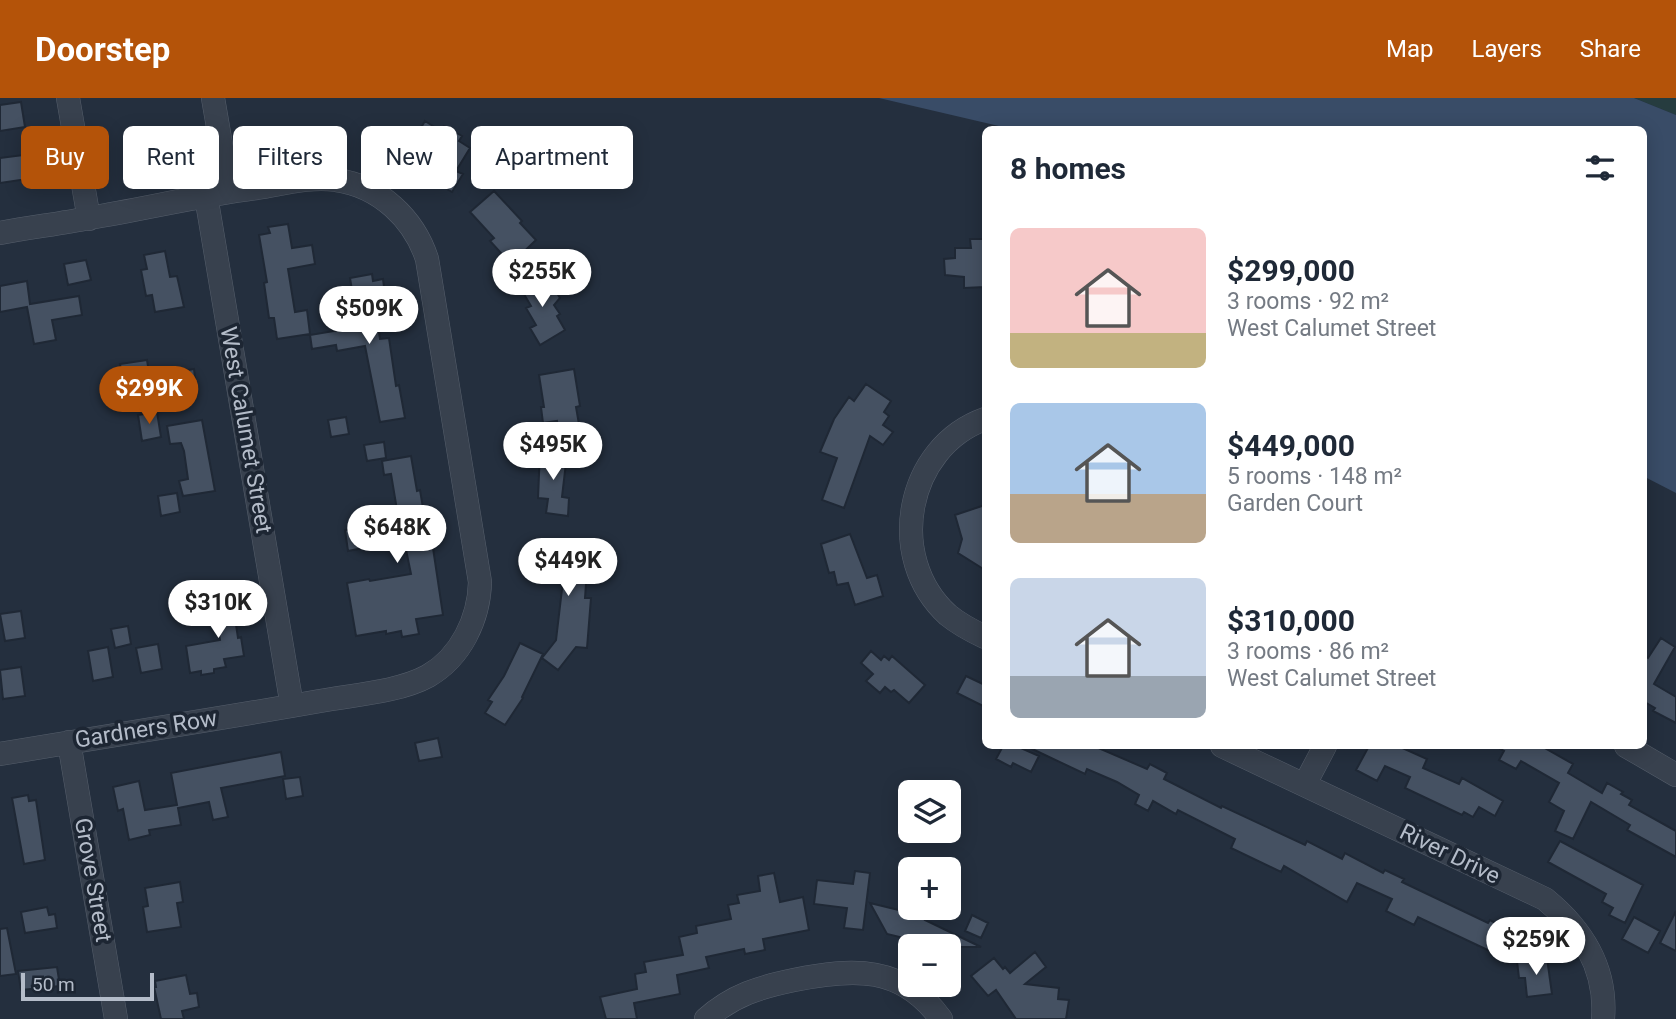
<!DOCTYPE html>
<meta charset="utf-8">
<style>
:root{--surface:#fff;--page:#f2f2f3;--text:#1f2937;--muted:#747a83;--accent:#b45309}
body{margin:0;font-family:Roboto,sans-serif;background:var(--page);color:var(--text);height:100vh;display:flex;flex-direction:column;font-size:26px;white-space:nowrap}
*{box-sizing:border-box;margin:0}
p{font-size:23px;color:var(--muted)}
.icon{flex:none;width:38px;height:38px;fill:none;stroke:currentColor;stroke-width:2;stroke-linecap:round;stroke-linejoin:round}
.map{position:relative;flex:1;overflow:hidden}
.drawer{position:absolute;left:982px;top:28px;width:665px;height:623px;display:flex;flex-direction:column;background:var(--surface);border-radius:10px;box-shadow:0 4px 18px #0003}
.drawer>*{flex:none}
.top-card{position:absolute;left:21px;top:28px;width:665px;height:63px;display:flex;gap:14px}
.tools{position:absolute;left:898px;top:682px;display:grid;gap:14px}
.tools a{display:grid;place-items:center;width:63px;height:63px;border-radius:10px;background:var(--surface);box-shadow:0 4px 18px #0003;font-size:35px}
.scale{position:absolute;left:21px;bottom:18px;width:133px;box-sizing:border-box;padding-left:7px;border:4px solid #b4bcc9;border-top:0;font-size:19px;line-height:24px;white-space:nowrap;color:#b4bcc9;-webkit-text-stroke:5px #1d2633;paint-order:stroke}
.price{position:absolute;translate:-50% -60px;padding:0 16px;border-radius:24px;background:#fff;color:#222;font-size:23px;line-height:46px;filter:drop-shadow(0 2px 4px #0008)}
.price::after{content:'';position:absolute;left:50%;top:42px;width:21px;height:16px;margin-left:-10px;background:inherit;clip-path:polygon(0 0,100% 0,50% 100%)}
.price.on{background:var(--accent);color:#fff}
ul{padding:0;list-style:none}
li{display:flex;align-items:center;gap:21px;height:175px;padding:0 28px}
li span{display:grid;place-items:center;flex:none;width:196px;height:140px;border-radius:10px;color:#555}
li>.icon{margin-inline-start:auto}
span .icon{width:84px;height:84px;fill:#fffc;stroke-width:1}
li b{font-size:30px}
h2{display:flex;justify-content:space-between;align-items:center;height:84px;padding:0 28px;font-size:30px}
.pill{padding:0 24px;border-radius:10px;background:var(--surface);box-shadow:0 4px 18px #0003;font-size:24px;line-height:63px}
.pill.on{background:var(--accent);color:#fff}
header{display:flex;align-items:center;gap:42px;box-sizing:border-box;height:98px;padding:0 35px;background:var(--accent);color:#fff}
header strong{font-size:33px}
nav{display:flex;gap:38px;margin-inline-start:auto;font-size:24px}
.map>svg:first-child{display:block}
.green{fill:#263c3f}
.water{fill:#394c67}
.building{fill:#455162;stroke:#1f2835;stroke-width:2}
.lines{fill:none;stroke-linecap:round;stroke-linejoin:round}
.minor-casing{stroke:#565f6c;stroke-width:24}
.minor{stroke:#38414e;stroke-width:23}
.labels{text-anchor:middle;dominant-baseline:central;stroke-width:7;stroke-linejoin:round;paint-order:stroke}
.street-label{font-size:23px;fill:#b4bcc9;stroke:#1d2633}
</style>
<header>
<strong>Doorstep</strong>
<nav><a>Map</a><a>Layers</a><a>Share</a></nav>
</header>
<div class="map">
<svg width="1676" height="921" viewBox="0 0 1676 921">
<rect width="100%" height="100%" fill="#242f3e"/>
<path class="green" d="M 1634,0 L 1676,0 L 1676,17 Z"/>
<path class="water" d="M 879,0 L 1634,0 L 1676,17 L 1676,395 L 1643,378 L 1643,32 L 1016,32 Z"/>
<path class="building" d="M 21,4 L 25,29 L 0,33 L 0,7 Z
M 425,23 L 441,33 L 444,28 L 462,38 L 459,43 L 470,50 L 456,73 L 463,76 L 452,94 L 430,81 L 439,65 L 410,48 Z
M 147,33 L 151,59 L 130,63 L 125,37 Z
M 31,56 L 34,80 L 0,85 L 0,60 Z
M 494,93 L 522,123 L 520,125 L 536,142 L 511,166 L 490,143 L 494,140 L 470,114 Z
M 288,126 L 292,150 L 312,147 L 315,166 L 288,171 L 295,214 L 307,212 L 310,236 L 277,241 L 274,220 L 269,220 L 264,185 L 267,184 L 259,137 L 270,135 L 268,129 Z
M 970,141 L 985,141 L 985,189 L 964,190 L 964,179 L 945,177 L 944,161 L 955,160 L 955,150 L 971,150 Z
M 165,153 L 170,179 L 177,178 L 184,209 L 155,214 L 152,197 L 146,198 L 141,172 L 147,171 L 144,157 Z
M 86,162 L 91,182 L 68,187 L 64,166 Z
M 372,176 L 373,183 L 383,181 L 386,204 L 375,206 L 380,241 L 389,240 L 396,288 L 399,287 L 405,320 L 380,324 L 365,248 L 337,253 L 336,247 L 312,251 L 310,237 L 358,229 L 350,180 Z
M 536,176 L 544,191 L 552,187 L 560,200 L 554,207 L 560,216 L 557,218 L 565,232 L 540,247 L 530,230 L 536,227 L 526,210 L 531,208 L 518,186 Z
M 27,183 L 30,206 L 79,198 L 82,217 L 52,222 L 56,242 L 34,246 L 27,209 L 0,214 L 0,188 Z
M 147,262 L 151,286 L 124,290 L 120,266 Z
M 194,271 L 197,296 L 175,300 L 171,275 Z
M 574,271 L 580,308 L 576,309 L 580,332 L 559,336 L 557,323 L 543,325 L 541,309 L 544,309 L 539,277 Z
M 866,286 L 891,303 L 884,314 L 889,318 L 883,327 L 893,334 L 883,347 L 870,338 L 844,410 L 822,402 L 837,360 L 820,354 L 834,321 L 849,299 L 854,303 Z
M 157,314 L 161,339 L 142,343 L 138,317 Z
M 346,319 L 349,336 L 331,339 L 328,322 Z
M 202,322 L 215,393 L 183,398 L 179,383 L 188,381 L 184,353 L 181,345 L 170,346 L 167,328 Z
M 384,344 L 386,360 L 367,363 L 364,347 Z
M 540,353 L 567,356 L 562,399 L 569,400 L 568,418 L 546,415 L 548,401 L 538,400 Z
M 411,358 L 417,393 L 420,392 L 430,451 L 433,450 L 443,517 L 416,521 L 419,536 L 402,539 L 401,533 L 386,536 L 386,533 L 356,538 L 347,485 L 369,481 L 370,483 L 411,476 L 404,442 L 348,453 L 345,432 L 399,424 L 391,376 L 384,377 L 382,363 Z
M 177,395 L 180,414 L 161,418 L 158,398 Z
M 985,407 L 985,472 L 958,455 L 962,441 L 955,417 Z
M 850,436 L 867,480 L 877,477 L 883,498 L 855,507 L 848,485 L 837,487 L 834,474 L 829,475 L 821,446 Z
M 588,443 L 594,470 L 587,472 L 585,500 L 591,500 L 587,550 L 576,549 L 558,572 L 542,560 L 556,542 L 564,474 L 531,475 L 530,454 L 568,453 L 567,447 Z
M 231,493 L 238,540 L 241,539 L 244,558 L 224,561 L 226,569 L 214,571 L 214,575 L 201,577 L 201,573 L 190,575 L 186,548 L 220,542 L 213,496 Z
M 21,513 L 25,540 L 5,543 L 0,516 Z
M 128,528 L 131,546 L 115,550 L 111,531 Z
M 1661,540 L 1675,549 L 1654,586 L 1676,599 L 1676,625 L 1653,613 L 1655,610 L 1643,603 L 1643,557 L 1648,560 Z
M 520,545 L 543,556 L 522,599 L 523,600 L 505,627 L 485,615 L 492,604 L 488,602 L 504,578 Z
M 158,546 L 162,571 L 141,575 L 136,550 Z
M 108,549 L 113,579 L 93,583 L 88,553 Z
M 871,553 L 881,562 L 884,558 L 889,562 L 892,558 L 925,587 L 909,605 L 894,592 L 891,594 L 885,589 L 880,595 L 866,583 L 873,576 L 861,565 Z
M 21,569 L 25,598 L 3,601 L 0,572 Z
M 966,578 L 985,587 L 985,609 L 957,595 Z
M 438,640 L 442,659 L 419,663 L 415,645 Z
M 1003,648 L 1016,648 L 1039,658 L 1031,674 L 1013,665 L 1011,669 L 996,661 Z
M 1026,648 L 1094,648 L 1147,671 L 1150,666 L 1167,675 L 1164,681 L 1221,710 L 1222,708 L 1305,747 L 1307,743 L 1342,761 L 1345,755 L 1383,775 L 1385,772 L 1404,781 L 1402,784 L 1488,825 L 1490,822 L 1520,838 L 1508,865 L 1491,856 L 1492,854 L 1418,819 L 1414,827 L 1386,813 L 1392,801 L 1357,785 L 1347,804 L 1284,768 L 1281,774 L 1231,750 L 1235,741 L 1178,712 L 1176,716 L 1153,703 L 1148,713 L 1135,706 L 1139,697 L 1117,684 L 1087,671 L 1085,676 Z
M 1369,648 L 1398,648 L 1427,661 L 1423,670 L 1459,686 L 1462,680 L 1503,703 L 1495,718 L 1479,709 L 1473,719 L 1464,714 L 1462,717 L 1405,690 L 1410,679 L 1385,668 L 1377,683 L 1356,672 Z
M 1495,648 L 1541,648 L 1573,666 L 1568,675 L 1602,695 L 1607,685 L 1623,694 L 1621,696 L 1632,702 L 1629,707 L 1676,733 L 1676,759 L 1627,732 L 1630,727 L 1591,704 L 1573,741 L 1555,733 L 1564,713 L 1549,704 L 1559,685 L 1521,663 L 1516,671 L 1499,662 L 1504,653 Z
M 281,654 L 285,678 L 221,690 L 228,719 L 213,722 L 209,704 L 178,710 L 181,727 L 149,732 L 150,737 L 129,742 L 123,711 L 118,713 L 113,689 L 139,683 L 145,712 L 177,707 L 171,675 Z
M 300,679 L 303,698 L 286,701 L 283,681 Z
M 28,697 L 29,703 L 36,702 L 45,762 L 24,766 L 12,700 Z
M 1560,743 L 1643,787 L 1625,825 L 1609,817 L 1613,810 L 1602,804 L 1606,796 L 1548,764 Z
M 855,773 L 870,775 L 863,832 L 844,830 L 847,810 L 814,806 L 817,782 L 853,786 Z
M 774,775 L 780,804 L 803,799 L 809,832 L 763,841 L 765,852 L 745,856 L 744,851 L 706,859 L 709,870 L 677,877 L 680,896 L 634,905 L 637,921 L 606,921 L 600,899 L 637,891 L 635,876 L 646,874 L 644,864 L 683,857 L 679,839 L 697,835 L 696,828 L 731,821 L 728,807 L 739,805 L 737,797 L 760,793 L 758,778 Z
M 180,784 L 183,804 L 177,805 L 181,829 L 147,834 L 143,809 L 148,808 L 145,790 Z
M 870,805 L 911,815 L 912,810 L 929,815 L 925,822 L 981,849 L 922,849 L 924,845 L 887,836 Z
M 47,809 L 49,817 L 55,816 L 57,830 L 25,835 L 21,814 Z
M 1676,813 L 1676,853 L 1660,845 Z
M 972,817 L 988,825 L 981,840 L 965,833 Z
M 1634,819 L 1660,833 L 1648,855 L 1622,841 Z
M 7,830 L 16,876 L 0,878 L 0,831 Z
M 1035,854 L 1046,869 L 1025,886 L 1059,890 L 1058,901 L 1069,902 L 1066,921 L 1016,921 L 996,892 L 988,898 L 971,878 L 994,860 L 1003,871 L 1005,869 L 1010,875 Z
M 1547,860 L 1552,896 L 1527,899 L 1525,880 L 1519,880 L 1517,863 Z
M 57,869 L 60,888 L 21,892 L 18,873 Z
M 186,877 L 190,896 L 197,895 L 199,909 L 182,913 L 184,921 L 161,921 L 154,889 L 156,889 L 155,883 Z"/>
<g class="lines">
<g class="minor-casing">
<path id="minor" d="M 68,0 L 89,121
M 213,0 L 229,93
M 206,98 L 292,608
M 0,135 C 30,129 60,126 89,120 C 145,111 201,97 257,90 C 282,86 311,78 336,82 C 380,88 414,121 427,161 L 480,484 C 479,521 461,559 428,578 C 399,594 352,597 320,603 C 213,622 106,638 0,656
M 985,321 C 906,349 885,460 948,517 C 959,526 972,533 985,539
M 69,644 L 116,921
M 1222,648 L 1545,801 C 1583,832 1607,871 1603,921
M 1626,648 L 1676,677
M 1305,686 L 1325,648
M 706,921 C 733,897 760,889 794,882 C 853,870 902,867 941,921"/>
</g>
<use href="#minor" class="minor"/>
</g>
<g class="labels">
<g class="street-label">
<text transform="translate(246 332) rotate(80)">West Calumet Street</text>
<text transform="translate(146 631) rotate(-9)">Gardners Row</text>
<text transform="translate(1450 756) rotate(26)">River Drive</text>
<text transform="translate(93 782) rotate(80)">Grove Street</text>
</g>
</g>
</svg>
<div class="tools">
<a><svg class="icon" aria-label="layers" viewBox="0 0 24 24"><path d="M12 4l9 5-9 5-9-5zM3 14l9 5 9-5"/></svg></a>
<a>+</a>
<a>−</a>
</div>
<div class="scale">50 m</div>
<b class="price" style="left:542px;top:211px">$255K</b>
<b class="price" style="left:369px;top:248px">$509K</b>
<b class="price on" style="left:149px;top:328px">$299K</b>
<b class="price" style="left:553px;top:384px">$495K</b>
<b class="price" style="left:397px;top:467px">$648K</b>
<b class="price" style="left:568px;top:500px">$449K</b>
<b class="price" style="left:218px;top:542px">$310K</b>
<b class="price" style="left:1536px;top:879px">$259K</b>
<div class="top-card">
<a class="pill on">Buy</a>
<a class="pill">Rent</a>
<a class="pill">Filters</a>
<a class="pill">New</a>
<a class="pill">Apartment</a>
</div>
<section class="drawer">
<h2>8 homes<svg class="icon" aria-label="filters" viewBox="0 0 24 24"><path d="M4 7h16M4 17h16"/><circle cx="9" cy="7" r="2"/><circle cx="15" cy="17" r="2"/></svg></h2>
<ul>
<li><span style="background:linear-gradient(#f6c9c9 75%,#c2b280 0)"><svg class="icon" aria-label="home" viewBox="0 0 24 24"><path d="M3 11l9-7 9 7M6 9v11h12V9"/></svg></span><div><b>$299,000</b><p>3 rooms · 92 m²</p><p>West Calumet Street</p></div></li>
<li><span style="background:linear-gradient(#a9c7e8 65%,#b9a48a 0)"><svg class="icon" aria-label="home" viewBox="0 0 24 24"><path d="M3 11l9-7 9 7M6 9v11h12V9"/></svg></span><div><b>$449,000</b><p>5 rooms · 148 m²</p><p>Garden Court</p></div></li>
<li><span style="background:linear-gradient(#c9d6e8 70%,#9aa5b1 0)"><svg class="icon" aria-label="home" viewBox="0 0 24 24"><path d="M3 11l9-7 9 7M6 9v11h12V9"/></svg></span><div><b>$310,000</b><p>3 rooms · 86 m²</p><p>West Calumet Street</p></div></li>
</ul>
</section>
</div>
